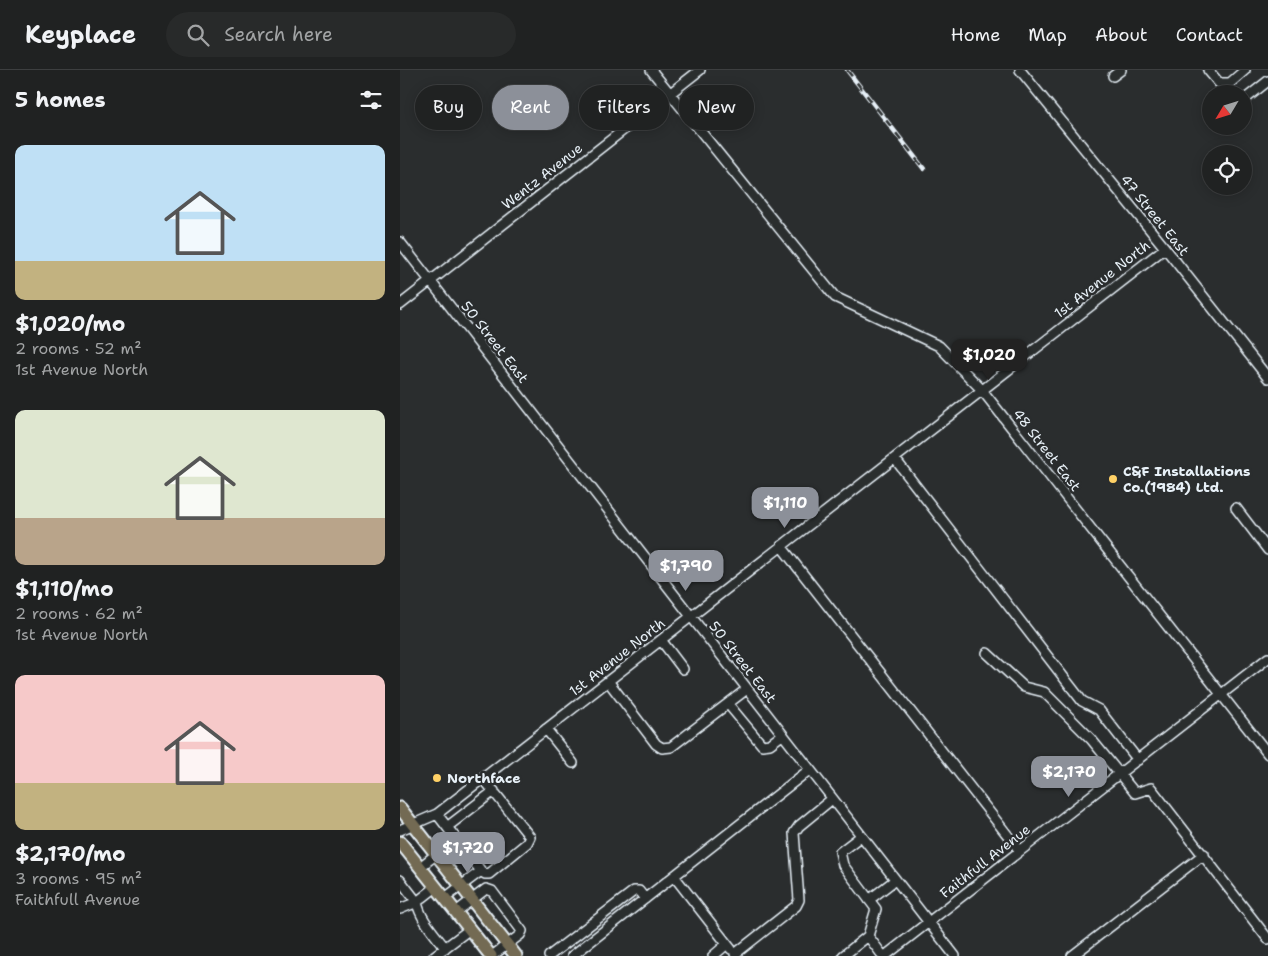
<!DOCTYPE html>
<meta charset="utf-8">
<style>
:root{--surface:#202222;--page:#282a2a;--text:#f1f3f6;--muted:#a2a4a5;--line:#3d3f40;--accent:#8c9099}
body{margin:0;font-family:"Shantell Sans",sans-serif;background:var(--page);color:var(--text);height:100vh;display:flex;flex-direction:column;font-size:19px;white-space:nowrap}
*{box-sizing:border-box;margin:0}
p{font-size:16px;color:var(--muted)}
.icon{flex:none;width:28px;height:28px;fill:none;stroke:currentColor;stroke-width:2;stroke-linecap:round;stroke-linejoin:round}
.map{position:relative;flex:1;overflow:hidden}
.panel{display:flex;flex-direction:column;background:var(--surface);width:400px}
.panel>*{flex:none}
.hud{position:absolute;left:15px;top:15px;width:475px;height:45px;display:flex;gap:10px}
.needle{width:32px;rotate:232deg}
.fabs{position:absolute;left:802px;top:15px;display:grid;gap:10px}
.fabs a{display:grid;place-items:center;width:50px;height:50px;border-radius:50%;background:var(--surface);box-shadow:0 2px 12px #0003,0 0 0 1px var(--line);font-size:25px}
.price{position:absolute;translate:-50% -42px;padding:0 11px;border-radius:10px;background:var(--accent);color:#fff;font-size:16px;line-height:32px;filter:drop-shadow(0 1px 2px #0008)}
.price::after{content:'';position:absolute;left:50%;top:30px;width:15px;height:11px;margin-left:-8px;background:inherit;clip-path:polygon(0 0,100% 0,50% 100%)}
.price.active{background:#222;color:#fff}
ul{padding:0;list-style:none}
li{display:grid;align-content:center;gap:10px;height:265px;padding:0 15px}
li span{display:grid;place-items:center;height:155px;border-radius:10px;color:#555}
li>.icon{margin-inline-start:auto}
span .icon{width:90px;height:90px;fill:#fffc;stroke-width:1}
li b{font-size:21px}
h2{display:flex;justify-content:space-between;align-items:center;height:60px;padding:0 15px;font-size:21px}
.pill{padding:0 18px;border-radius:22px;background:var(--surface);box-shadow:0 2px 12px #0003,0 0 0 1px var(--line);font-size:18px;line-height:45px}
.pill.active{background:var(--accent);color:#fff}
header{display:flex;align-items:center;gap:30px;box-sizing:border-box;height:70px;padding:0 25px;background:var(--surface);border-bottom:1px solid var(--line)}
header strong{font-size:24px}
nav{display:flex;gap:28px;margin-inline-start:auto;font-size:18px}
.search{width:350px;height:45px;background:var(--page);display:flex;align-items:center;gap:12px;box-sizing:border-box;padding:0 18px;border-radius:28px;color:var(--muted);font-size:19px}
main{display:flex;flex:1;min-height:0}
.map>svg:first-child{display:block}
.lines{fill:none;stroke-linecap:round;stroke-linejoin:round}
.minor-casing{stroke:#e8f1f8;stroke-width:12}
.major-casing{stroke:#e8f1f8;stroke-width:15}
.minor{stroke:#2a2d2e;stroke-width:9}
.major{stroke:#736b52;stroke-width:11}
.rail-casing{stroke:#e8f1f8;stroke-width:4.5}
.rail{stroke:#2a2d2e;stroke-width:2.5;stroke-dasharray:8;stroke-linecap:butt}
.poi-dot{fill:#ffd166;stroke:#2a2d2e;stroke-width:2}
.labels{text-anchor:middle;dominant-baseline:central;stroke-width:5;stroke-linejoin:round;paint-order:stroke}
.street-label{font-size:14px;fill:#e8f1f8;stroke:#2a2d2e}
.poi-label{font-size:14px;font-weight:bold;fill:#e8f1f8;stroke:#2a2d2e;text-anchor:start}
</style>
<header>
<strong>Keyplace</strong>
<div class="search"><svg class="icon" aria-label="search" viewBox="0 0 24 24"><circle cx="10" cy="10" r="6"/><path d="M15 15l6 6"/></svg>Search here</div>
<nav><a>Home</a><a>Map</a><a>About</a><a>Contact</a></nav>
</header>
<main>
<section class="panel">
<h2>5 homes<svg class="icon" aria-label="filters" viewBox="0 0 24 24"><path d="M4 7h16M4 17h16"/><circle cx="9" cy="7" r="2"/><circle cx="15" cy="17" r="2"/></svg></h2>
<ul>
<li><span style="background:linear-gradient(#bfe0f5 75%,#c2b280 0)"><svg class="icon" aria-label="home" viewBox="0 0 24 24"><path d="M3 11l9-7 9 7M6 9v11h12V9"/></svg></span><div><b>$1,020/mo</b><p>2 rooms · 52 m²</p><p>1st Avenue North</p></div></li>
<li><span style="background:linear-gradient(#dfe7d0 70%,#b9a48a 0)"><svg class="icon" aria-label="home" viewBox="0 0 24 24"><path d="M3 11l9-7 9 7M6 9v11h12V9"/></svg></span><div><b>$1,110/mo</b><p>2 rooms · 62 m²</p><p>1st Avenue North</p></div></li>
<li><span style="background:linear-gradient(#f6c9c9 70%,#c2b280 0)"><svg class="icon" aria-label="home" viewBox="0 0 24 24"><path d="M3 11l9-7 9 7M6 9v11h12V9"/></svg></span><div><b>$2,170/mo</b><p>3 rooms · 95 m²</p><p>Faithfull Avenue</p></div></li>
</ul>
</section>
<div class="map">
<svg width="868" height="886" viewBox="0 0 868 886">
<rect width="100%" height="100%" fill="#2a2d2e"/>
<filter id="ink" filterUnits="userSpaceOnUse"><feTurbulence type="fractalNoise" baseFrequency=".02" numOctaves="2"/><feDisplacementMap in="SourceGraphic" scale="10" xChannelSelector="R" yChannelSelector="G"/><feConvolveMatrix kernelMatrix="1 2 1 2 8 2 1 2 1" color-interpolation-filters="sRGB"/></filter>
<g filter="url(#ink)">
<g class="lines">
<g class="minor-casing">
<path id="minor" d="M 251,0 L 435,227 L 539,276 L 582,320 L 868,684
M 620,0 L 765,178 L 868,308
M 808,0 L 819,13 L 830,13 L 845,0
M 713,6 L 721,0
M 844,30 L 868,11
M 0,172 L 555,886
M 0,235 L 300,0
M 495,389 L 682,631 L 699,640 L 738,690
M 836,438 L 868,480
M 381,476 L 620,781
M 261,570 L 283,599
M 587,583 L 624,617 L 644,622 L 691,669 L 735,723 L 751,718 L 868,869
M 208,611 L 256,674 L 262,678 L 271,677 L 347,619
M 328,634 L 362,675 L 370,674 L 382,665
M 146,659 L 173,693
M 37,744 L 81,801 L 45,828
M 47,757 L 94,721
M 0,760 L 37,744 L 765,178
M 461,766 L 440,782 L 443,795 L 476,839 L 468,866
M 20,797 L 56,769
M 81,801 L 85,804 L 89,804 L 127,773 L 130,767 L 83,708
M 274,806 L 409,700
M 0,810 L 17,832 L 36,817
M 469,830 L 495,810
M 0,839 L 17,832 C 20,849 35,864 45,878
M 56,842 L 86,819 L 92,821 L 122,861 L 120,865 L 92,886
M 335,884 L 396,836 L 399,830 L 394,763 L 399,756 L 432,729
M 34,886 L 70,859
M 149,886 L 234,821 L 239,821 L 245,829
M 172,886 L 274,806 L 327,874
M 313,886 L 327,874 L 331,879
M 443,886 L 468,866 L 483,886
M 485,886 L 868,588
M 672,886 L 804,784"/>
</g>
<g class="major-casing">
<path id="major" d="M 0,738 L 116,886
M 0,772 L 91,886"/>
</g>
<use href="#minor" class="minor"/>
<use href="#major" class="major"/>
<g class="rail-casing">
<path id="rail" d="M 447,0 L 524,99"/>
</g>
<use href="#rail" class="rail"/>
</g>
</g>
<g class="poi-dot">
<circle cx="713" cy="409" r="5"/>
<circle cx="37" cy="708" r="5"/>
</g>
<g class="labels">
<g class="street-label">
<text transform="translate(142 106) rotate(-38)">Wentz Avenue</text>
<text transform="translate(755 145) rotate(51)">47 Street East</text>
<text transform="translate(702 209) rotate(-38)">1st Avenue North</text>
<text transform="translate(95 272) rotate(52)">50 Street East</text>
<text transform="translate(647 380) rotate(52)">48 Street East</text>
<text transform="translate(217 587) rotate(-38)">1st Avenue North</text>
<text transform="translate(343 592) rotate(52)">50 Street East</text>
<text transform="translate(585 791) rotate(-38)">Faithfull Avenue</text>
</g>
<g class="poi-label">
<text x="723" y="401">C&amp;F Installations<tspan x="723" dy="16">Co.(1984) Ltd.</tspan></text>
<text x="47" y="708">Northface</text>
</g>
</g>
</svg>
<div class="fabs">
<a><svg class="needle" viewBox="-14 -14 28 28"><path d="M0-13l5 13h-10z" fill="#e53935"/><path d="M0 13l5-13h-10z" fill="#a2a4a5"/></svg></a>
<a><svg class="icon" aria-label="locate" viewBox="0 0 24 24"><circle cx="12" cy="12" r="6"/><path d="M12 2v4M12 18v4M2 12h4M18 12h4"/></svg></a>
</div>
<b class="price active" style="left:589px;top:311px">$1,020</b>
<b class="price" style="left:385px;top:459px">$1,110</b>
<b class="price" style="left:286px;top:522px">$1,790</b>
<b class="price" style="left:669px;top:728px">$2,170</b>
<b class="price" style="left:68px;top:804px">$1,720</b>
<div class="hud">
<a class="pill">Buy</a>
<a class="pill active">Rent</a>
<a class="pill">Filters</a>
<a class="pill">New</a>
</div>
</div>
</main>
